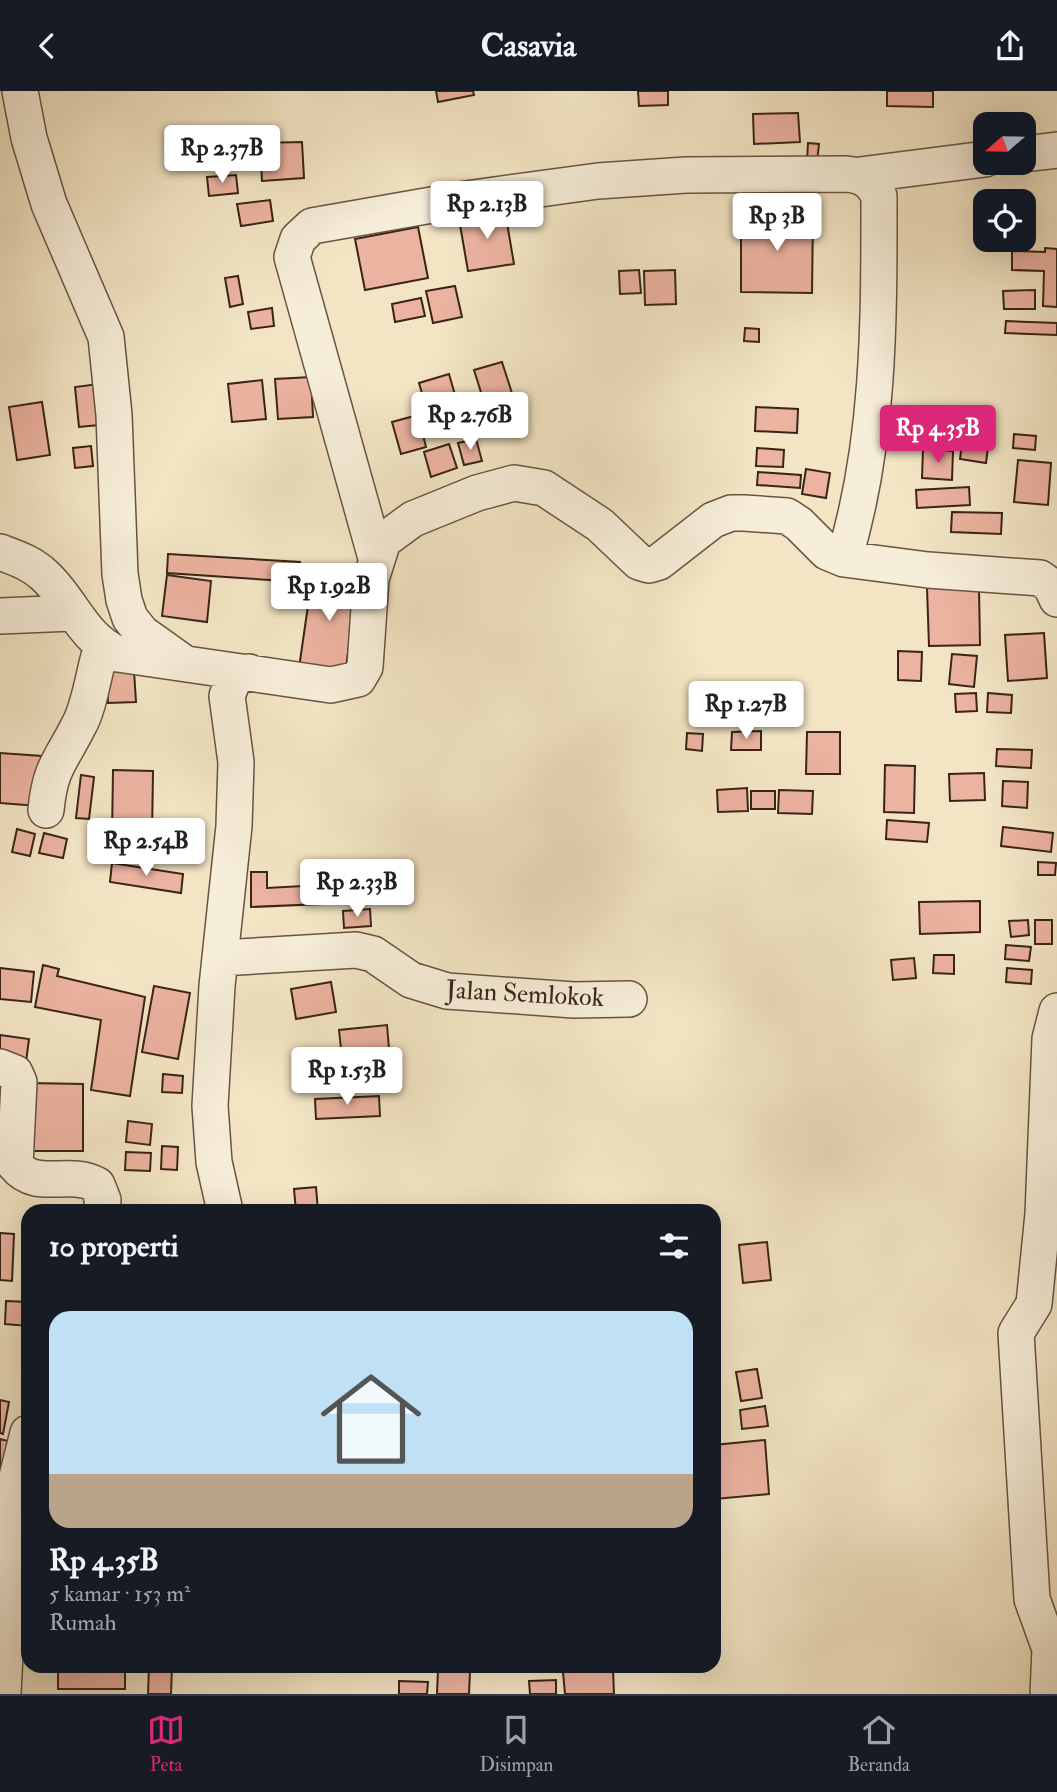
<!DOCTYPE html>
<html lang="id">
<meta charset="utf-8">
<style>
:root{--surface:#171b24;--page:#20242c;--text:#f1f3f6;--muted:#9ea1a6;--line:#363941;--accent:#db2777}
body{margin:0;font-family:"IM FELL Double Pica",serif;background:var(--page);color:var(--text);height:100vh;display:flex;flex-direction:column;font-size:26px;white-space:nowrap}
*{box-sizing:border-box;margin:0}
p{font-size:23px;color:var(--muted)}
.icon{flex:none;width:38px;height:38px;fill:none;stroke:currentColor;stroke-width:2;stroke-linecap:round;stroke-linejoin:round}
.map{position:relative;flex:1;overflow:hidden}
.drawer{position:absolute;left:21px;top:1113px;width:700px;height:469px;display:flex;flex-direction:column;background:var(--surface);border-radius:21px;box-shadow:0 7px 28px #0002}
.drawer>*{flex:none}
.needle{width:46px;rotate:250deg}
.buttons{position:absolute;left:973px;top:21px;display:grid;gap:14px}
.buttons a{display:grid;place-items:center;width:63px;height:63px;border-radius:14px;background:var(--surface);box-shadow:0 7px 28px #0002;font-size:35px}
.price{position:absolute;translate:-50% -60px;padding:0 16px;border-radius:7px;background:#fff;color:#222;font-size:23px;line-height:46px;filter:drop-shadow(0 2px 4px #0008)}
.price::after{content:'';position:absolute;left:50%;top:42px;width:21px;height:16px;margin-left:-10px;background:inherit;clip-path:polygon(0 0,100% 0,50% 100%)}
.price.on{background:var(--accent);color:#fff}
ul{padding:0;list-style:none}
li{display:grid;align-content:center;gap:14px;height:371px;padding:0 28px}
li+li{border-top:2px solid var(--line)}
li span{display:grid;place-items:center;height:217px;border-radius:21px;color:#555}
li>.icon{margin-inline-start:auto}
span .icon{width:126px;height:126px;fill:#fffc;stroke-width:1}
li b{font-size:30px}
h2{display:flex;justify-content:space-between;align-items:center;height:84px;padding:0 28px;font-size:30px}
header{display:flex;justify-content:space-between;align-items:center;height:91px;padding:0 28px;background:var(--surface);font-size:32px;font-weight:700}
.tab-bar{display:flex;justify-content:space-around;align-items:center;height:98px;border-top:2px solid var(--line);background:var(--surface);font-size:19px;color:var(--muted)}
.tab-bar a{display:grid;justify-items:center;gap:4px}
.tab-bar .on{color:var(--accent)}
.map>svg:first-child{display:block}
.building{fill:#ecb3a0;stroke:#392417;stroke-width:2}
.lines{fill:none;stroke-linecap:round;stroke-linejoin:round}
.minor-casing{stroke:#685442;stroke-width:38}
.minor{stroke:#f7eed9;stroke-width:35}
.labels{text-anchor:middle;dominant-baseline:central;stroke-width:5;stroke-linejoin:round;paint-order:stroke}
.street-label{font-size:26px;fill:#392417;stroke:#f7eed9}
</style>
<header><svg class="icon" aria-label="back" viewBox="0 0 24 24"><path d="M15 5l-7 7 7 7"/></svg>Casavia<svg class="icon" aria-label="share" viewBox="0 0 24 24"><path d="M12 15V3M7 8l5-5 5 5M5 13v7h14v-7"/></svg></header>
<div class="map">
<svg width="1057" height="1603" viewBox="0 0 1057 1603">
<rect width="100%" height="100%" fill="#f3e5c4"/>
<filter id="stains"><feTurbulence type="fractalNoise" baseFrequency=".00286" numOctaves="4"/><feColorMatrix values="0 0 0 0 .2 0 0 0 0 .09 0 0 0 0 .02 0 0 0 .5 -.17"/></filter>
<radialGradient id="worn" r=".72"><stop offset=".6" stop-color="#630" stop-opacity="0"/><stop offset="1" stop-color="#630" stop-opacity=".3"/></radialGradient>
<path class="building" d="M 436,0 L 473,0 L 474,4 L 438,11 Z
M 638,0 L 668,0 L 668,14 L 639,15 Z
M 887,0 L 933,0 L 933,16 L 887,15 Z
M 798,22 L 800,51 L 754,53 L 753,23 Z
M 232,47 L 236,75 L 206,79 L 203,51 Z
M 302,51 L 304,87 L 262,90 L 260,52 Z
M 808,52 L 819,53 L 817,71 L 807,70 Z
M 236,84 L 238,102 L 209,105 L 207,86 Z
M 270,109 L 273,130 L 241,135 L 237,113 Z
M 505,120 L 514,173 L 468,180 L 459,128 Z
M 741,123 L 813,124 L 812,202 L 741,201 Z
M 418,136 L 428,187 L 365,199 L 355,148 Z
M 1045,157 L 1057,158 L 1057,216 L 1043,215 L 1044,180 L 1012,179 L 1012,160 L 1045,161 Z
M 639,179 L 641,202 L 620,203 L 619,180 Z
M 675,179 L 676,213 L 645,214 L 644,180 Z
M 238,185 L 243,213 L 230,216 L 225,187 Z
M 455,195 L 462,226 L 433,232 L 426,200 Z
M 1035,199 L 1035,218 L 1004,218 L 1003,200 Z
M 421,207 L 425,225 L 395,231 L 392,213 Z
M 272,217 L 274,235 L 251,238 L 248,221 Z
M 1006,230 L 1057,232 L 1057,244 L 1005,242 Z
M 745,237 L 759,238 L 759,251 L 744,250 Z
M 502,271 L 518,321 L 490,330 L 474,279 Z
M 449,283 L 460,321 L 430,330 L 419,292 Z
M 311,286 L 313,326 L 278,328 L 275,288 Z
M 262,289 L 266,328 L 232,331 L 228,293 Z
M 106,292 L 110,333 L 79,336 L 75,296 Z
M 42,311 L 50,364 L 17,369 L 9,316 Z
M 756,316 L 798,318 L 797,342 L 755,340 Z
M 418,324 L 426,356 L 401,363 L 392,331 Z
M 1014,343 L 1036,345 L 1035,359 L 1013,357 Z
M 963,345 L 989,349 L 986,372 L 960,368 Z
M 476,348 L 482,370 L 464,374 L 458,352 Z
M 449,353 L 457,377 L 431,386 L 424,361 Z
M 91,355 L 93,375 L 75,377 L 73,357 Z
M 757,357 L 784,359 L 783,376 L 756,375 Z
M 923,358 L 953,360 L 952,389 L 922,387 Z
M 1018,369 L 1051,372 L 1048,414 L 1014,411 Z
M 806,378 L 830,382 L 826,407 L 802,403 Z
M 758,381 L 801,384 L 800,397 L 757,394 Z
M 969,396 L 970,414 L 917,417 L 916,399 Z
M 952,421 L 1002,422 L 1001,443 L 951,441 Z
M 168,463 L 300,471 L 299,491 L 167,482 Z
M 313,480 L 358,487 L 345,584 L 299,577 Z
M 167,484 L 211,490 L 207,531 L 162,525 Z
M 927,497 L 979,497 L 980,554 L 929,555 Z
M 1044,542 L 1047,587 L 1008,590 L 1005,544 Z
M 898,560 L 922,561 L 921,590 L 898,589 Z
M 952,563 L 977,565 L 974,596 L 949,593 Z
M 134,580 L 136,611 L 108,612 L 106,581 Z
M 976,602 L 977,620 L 956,621 L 955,603 Z
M 988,602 L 1012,604 L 1011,622 L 987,621 Z
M 761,640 L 761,659 L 731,659 L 732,641 Z
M 807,641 L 840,641 L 840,683 L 806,683 Z
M 687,642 L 703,643 L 702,660 L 686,658 Z
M 997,658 L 1032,659 L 1031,677 L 996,675 Z
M 0,662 L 42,665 L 38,715 L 0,712 Z
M 885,674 L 915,675 L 914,722 L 884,721 Z
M 113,679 L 153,680 L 152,745 L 112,745 Z
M 984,682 L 985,709 L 950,710 L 949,683 Z
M 81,684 L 94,686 L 89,728 L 76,727 Z
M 1003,690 L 1028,691 L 1027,717 L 1002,715 Z
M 747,697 L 748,720 L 718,721 L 717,699 Z
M 779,699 L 813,700 L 812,723 L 778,722 Z
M 751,700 L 775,700 L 775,718 L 751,718 Z
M 887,729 L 929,732 L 927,751 L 886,748 Z
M 1003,736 L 1053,742 L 1051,761 L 1001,755 Z
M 17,738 L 35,743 L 30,765 L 12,761 Z
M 44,742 L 67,748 L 63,767 L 39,762 Z
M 1038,771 L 1056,772 L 1055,784 L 1038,784 Z
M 112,772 L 183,783 L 181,802 L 110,791 Z
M 251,781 L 267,781 L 267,797 L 322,794 L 323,813 L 251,816 Z
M 980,810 L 980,841 L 920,843 L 919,811 Z
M 370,818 L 371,835 L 344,837 L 343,820 Z
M 1028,829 L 1029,844 L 1011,846 L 1009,830 Z
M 1035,829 L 1052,829 L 1052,853 L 1035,853 Z
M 1006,854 L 1031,856 L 1029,870 L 1005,868 Z
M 934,864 L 954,864 L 954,883 L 933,882 Z
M 914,867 L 916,887 L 893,889 L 891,869 Z
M 43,874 L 59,878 L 57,885 L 145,906 L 130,1005 L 91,999 L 101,929 L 35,916 Z
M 0,877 L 34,881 L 31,911 L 0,908 Z
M 1007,877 L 1032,879 L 1031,893 L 1006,891 Z
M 331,891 L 336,921 L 296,928 L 291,898 Z
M 154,895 L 190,902 L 178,968 L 142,961 Z
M 387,934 L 391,981 L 344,986 L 339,939 Z
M 0,944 L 29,948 L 26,971 L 0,967 Z
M 163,983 L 183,985 L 182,1002 L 162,1001 Z
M 28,992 L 83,993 L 83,1060 L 28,1060 Z
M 379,1005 L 380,1025 L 316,1028 L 315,1008 Z
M 128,1030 L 152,1033 L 150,1054 L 126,1051 Z
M 162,1055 L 178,1056 L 177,1079 L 161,1078 Z
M 126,1061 L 151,1062 L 150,1080 L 125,1079 Z
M 316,1096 L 318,1120 L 296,1120 L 294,1098 Z
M 0,1142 L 14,1143 L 12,1190 L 0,1189 Z
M 767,1151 L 771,1189 L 743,1192 L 739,1154 Z
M 6,1210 L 28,1211 L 28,1235 L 5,1233 Z
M 757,1278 L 762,1307 L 741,1310 L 736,1281 Z
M 0,1309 L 9,1311 L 3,1343 L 0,1342 Z
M 765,1315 L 768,1335 L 742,1338 L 740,1319 Z
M 0,1348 L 8,1350 L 2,1393 L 0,1393 Z
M 765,1349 L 769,1403 L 715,1408 L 714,1354 Z
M 58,1575 L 125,1575 L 125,1598 L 58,1598 Z
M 149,1575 L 172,1575 L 171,1603 L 148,1603 Z
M 438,1578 L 470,1580 L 469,1603 L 437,1603 Z
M 586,1578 L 613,1578 L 614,1603 L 565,1603 L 563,1581 Z
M 556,1589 L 556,1603 L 530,1603 L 529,1590 Z
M 399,1590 L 428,1591 L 427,1603 L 399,1603 Z"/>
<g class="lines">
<g class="minor-casing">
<path id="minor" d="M 20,0 L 29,47 L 49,113 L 106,246 L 114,324 L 120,483 L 124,509 L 130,527 L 142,542 L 184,572
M 1024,63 L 1057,59
M 860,84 L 985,68
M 0,461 C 16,467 31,472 44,484 C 72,509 81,546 118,563 L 331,594 L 358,588 L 365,576 L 371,488 L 383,450 L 413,428 L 477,402 L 514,392 L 544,397 L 600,434 L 639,471 L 649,474 L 659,471 L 713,429 L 731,422 L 744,422 L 787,425 L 799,433 L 827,461 L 844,468 L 928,479 L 1040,487 L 1051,495 L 1057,508
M 376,467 L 292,166 L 298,148 L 312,135 L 466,108 L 598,90 L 686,84 L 845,83 C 862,84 871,89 879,105 C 879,227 880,350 844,468
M 0,525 L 72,522
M 46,719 C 50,676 61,670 79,634 C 90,615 94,578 102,555
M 221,867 L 356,859 L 373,863 L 411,889 L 447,900 L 574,909 L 629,908
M 0,976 L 15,982 L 19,991 L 15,1074 C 37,1101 68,1078 97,1094 L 103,1109 L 101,1120
M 225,1120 L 214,1071 L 210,1015 L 217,895 L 234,735 L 236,671 L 227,605 L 234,587 L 249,581
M 3,1603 L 13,1402 L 28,1342
M 1048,1603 L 1050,1558 L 1032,1508 L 1016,1242 L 1034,1213 L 1043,1123 L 1050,948 L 1057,920"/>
</g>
<use href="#minor" class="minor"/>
</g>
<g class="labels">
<g class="street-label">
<text transform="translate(525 903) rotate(3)">Jalan Semlokok</text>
</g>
</g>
<rect width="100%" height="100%" filter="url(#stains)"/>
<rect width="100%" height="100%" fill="url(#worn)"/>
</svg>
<div class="buttons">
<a><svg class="needle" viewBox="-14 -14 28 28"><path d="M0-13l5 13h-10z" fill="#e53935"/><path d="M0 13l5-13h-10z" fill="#9ea1a6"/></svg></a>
<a><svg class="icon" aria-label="locate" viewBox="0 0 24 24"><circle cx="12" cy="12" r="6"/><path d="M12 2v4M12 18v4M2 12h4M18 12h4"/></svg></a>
</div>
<b class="price" style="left:222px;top:94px">Rp 2.37B</b>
<b class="price" style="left:487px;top:150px">Rp 2.13B</b>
<b class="price" style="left:777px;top:162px">Rp 3B</b>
<b class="price" style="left:470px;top:361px">Rp 2.76B</b>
<b class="price on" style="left:938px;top:374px">Rp 4.35B</b>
<b class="price" style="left:329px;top:532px">Rp 1.92B</b>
<b class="price" style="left:746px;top:650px">Rp 1.27B</b>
<b class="price" style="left:146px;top:787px">Rp 2.54B</b>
<b class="price" style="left:357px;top:828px">Rp 2.33B</b>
<b class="price" style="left:347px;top:1016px">Rp 1.53B</b>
<section class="drawer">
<h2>10 properti<svg class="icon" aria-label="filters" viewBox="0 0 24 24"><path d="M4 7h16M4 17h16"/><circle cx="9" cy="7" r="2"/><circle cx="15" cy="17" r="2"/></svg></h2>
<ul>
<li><span style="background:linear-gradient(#bfe0f5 75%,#b9a48a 0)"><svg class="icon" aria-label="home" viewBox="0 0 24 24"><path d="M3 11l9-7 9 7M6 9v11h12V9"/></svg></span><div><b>Rp 4.35B</b><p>5 kamar · 153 m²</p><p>Rumah</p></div></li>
</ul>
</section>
</div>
<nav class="tab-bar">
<a class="on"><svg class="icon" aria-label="map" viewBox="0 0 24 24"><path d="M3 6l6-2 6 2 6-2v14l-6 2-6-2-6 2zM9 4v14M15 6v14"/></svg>Peta</a>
<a><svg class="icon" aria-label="saved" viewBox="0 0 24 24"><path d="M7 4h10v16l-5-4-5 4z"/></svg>Disimpan</a>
<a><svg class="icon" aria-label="home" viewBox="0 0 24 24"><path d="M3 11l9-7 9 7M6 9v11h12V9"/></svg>Beranda</a>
</nav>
